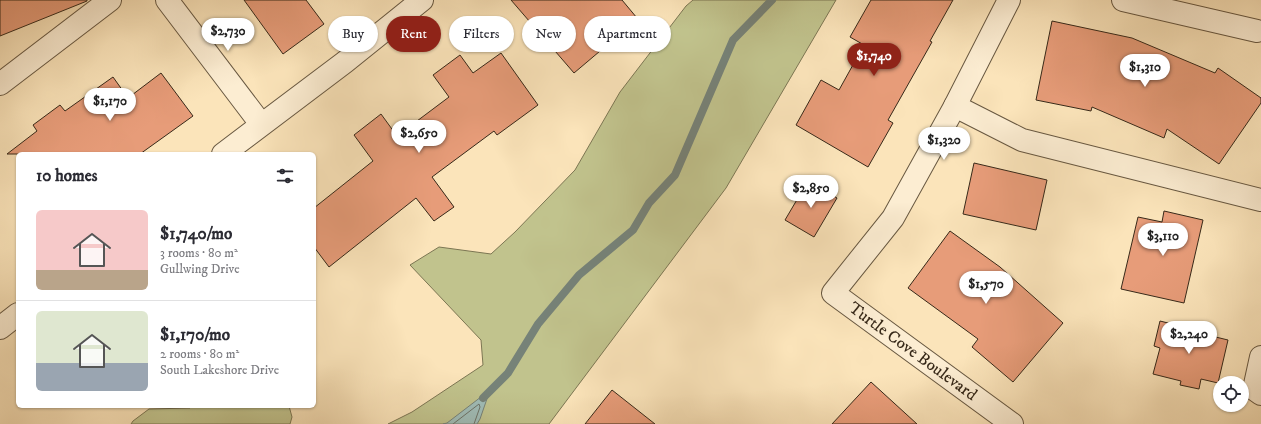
<!DOCTYPE html>
<meta charset="utf-8">
<style>
:root{--surface:#fff;--page:#f7f7f7;--text:#2b2b33;--muted:#7c7c81;--line:#e1e1e2;--accent:#8f2418}
body{margin:0;font-family:"IM FELL DW Pica",serif;background:var(--page);color:var(--text);height:100vh;display:flex;flex-direction:column;font-size:15px;white-space:nowrap}
*{box-sizing:border-box;margin:0}
p{font-size:13px;color:var(--muted)}
.icon{flex:none;width:22px;height:22px;fill:none;stroke:currentColor;stroke-width:2;stroke-linecap:round;stroke-linejoin:round}
.map{position:relative;flex:1;overflow:hidden}
.drawer{position:absolute;left:16px;top:152px;width:300px;height:256px;display:flex;flex-direction:column;background:var(--surface);border-radius:6px;box-shadow:0 1px 3px #0004}
.drawer>*{flex:none}
.guide{position:absolute;left:328px;top:16px;width:380px;height:36px;display:flex;gap:8px}
.controls{position:absolute;left:1213px;top:376px;display:grid;gap:8px}
.controls a{display:grid;place-items:center;width:36px;height:36px;border-radius:50%;background:var(--surface);box-shadow:0 1px 3px #0004;font-size:20px}
.price{position:absolute;translate:-50% -34px;padding:0 9px;border-radius:14px;background:#fff;color:#222;font-size:13px;line-height:26px;filter:drop-shadow(0 1px 2px #0008)}
.price::after{content:'';position:absolute;left:50%;top:24px;width:12px;height:9px;margin-left:-6px;background:inherit;clip-path:polygon(0 0,100% 0,50% 100%)}
.price.active{background:var(--accent);color:#fff}
ul{padding:0;list-style:none}
li{display:flex;align-items:center;gap:12px;height:100px;padding:0 20px}
li+li{border-top:1px solid var(--line)}
li span{display:grid;place-items:center;flex:none;width:112px;height:80px;border-radius:6px;color:#555}
li>.icon{margin-inline-start:auto}
span .icon{width:48px;height:48px;fill:#fffc;stroke-width:1}
li b{font-size:17px}
h2{display:flex;justify-content:space-between;align-items:center;height:48px;padding:0 20px;font-size:17px}
.tag{padding:0 14px;border-radius:18px;background:var(--surface);box-shadow:0 1px 3px #0004;font-size:14px;line-height:36px}
.tag.active{background:var(--accent);color:#fff}
.map>svg:first-child{display:block}
.green{fill:#c1c38d;stroke:#7c7653}
.water{fill:#a0bdb8;stroke:#768278}
.lines{fill:none;stroke-linecap:round;stroke-linejoin:round}
.shore{stroke:#6c7368;stroke-width:1}
.stream{stroke:#768278;stroke-width:8}
.building{fill:#e79c79;stroke:#372919}
.minor-casing{stroke:#685841;stroke-width:24}
.minor{stroke:#fcedd2;stroke-width:22}
.labels{text-anchor:middle;dominant-baseline:central;stroke-width:3.5;stroke-linejoin:round;paint-order:stroke}
.street-label{font-size:17px;fill:#372919;stroke:#fcedd2}
</style>
<div class="map">
<svg width="1261" height="424" viewBox="0 0 1261 424">
<rect width="100%" height="100%" fill="#fbe4ba"/>
<filter id="stains"><feTurbulence type="fractalNoise" baseFrequency=".005" numOctaves="4"/><feColorMatrix values="0 0 0 0 .2 0 0 0 0 .09 0 0 0 0 .02 0 0 0 .5 -.17"/></filter>
<radialGradient id="worn" r=".72"><stop offset=".6" stop-color="#630" stop-opacity="0"/><stop offset="1" stop-color="#630" stop-opacity=".3"/></radialGradient>
<path class="green" d="M 693,0 L 836,0 L 726,188 L 549,424 L 388,424 L 412,412 L 483,365 L 481,340 L 410,265 L 439,247 L 491,254 L 515,232 L 575,170 L 620,92 L 686,6 Z
M 191,406 L 289,406 L 292,417 L 290,424 L 131,424 L 133,421 L 149,409 L 190,408 Z"/>
<path class="water" d="M 490,390 L 480,419 L 477,424 L 443,424 L 447,423 Z"/>
<g class="lines">
<path class="shore" d="M 453,424 L 479,404 L 480,407 L 474,424"/>
<path class="stream" d="M 483,398 L 508,373 L 538,324 L 579,275 L 633,230 L 649,203 L 675,175 L 733,40 L 772,0"/>
</g>
<path class="building" d="M 0,0 L 87,0 L 87,1 L 0,36 Z
M 244,0 L 306,0 L 324,24 L 283,54 Z
M 511,0 L 622,0 L 647,30 L 628,46 L 619,35 L 574,73 Z
M 871,0 L 953,0 L 930,41 L 932,42 L 888,120 L 893,123 L 868,167 L 796,125 L 821,80 L 839,90 L 864,45 L 850,37 Z
M 1052,21 L 1132,38 L 1215,73 L 1218,68 L 1261,98 L 1261,103 L 1219,164 L 1167,129 L 1164,138 L 1092,107 L 1091,111 L 1036,100 Z
M 501,53 L 538,105 L 497,135 L 494,131 L 432,177 L 454,207 L 434,221 L 416,198 L 329,267 L 314,247 L 314,208 L 373,161 L 354,135 L 381,114 L 397,136 L 449,97 L 433,75 L 460,55 L 473,73 Z
M 161,73 L 193,116 L 140,154 L 7,154 L 37,131 L 33,125 L 60,105 L 65,111 L 113,77 L 128,98 Z
M 974,163 L 1047,180 L 1036,230 L 963,214 Z
M 808,181 L 837,198 L 814,237 L 785,220 Z
M 1164,211 L 1203,220 L 1184,303 L 1121,289 L 1138,217 L 1162,222 Z
M 950,231 L 1000,267 L 1063,323 L 1013,382 L 972,347 L 978,339 L 908,288 Z
M 1160,321 L 1192,329 L 1191,331 L 1228,340 L 1218,383 L 1201,379 L 1199,389 L 1180,385 L 1181,381 L 1153,374 L 1160,348 L 1154,346 Z
M 871,382 L 917,424 L 832,424 Z
M 612,390 L 655,424 L 585,424 Z"/>
<g class="lines">
<g class="minor-casing">
<g id="minor">
<path d="M 167,0 L 261,124"/>
<path id="s1" d="M 1009,0 L 955,106 L 893,218 L 833,293 L 1012,424"/>
<path d="M 1123,0 L 1257,31"/>
<path d="M 0,84 L 110,0"/>
<path d="M 955,106 L 1022,140 L 1261,200"/>
<path d="M 223,154 L 345,62 L 422,0"/>
<path d="M 0,328 L 18,314"/>
<path d="M 1261,357 L 1254,389 L 1261,394"/>
</g>
</g>
<use href="#minor" class="minor"/>
</g>
<g class="labels">
<g class="street-label">
<text stroke="none"><textPath href="#s1" startOffset="442">Turtle Cove Boulevard</textPath></text>
</g>
</g>
<rect width="100%" height="100%" filter="url(#stains)"/>
<rect width="100%" height="100%" fill="url(#worn)"/>
</svg>
<div class="controls">
<a><svg class="icon" aria-label="locate" viewBox="0 0 24 24"><circle cx="12" cy="12" r="6"/><path d="M12 2v4M12 18v4M2 12h4M18 12h4"/></svg></a>
</div>
<b class="price" style="left:228px;top:52px">$2,730</b>
<b class="price active" style="left:874px;top:77px">$1,740</b>
<b class="price" style="left:1145px;top:88px">$1,310</b>
<b class="price" style="left:110px;top:122px">$1,170</b>
<b class="price" style="left:419px;top:154px">$2,650</b>
<b class="price" style="left:944px;top:161px">$1,320</b>
<b class="price" style="left:811px;top:209px">$2,850</b>
<b class="price" style="left:1163px;top:257px">$3,110</b>
<b class="price" style="left:986px;top:305px">$1,570</b>
<b class="price" style="left:1189px;top:355px">$2,240</b>
<div class="guide">
<a class="tag">Buy</a>
<a class="tag active">Rent</a>
<a class="tag">Filters</a>
<a class="tag">New</a>
<a class="tag">Apartment</a>
</div>
<section class="drawer">
<h2>10 homes<svg class="icon" aria-label="filters" viewBox="0 0 24 24"><path d="M4 7h16M4 17h16"/><circle cx="9" cy="7" r="2"/><circle cx="15" cy="17" r="2"/></svg></h2>
<ul>
<li><span style="background:linear-gradient(#f6c9c9 75%,#b9a48a 0)"><svg class="icon" aria-label="home" viewBox="0 0 24 24"><path d="M3 11l9-7 9 7M6 9v11h12V9"/></svg></span><div><b>$1,740/mo</b><p>3 rooms · 80 m²</p><p>Gullwing Drive</p></div></li>
<li><span style="background:linear-gradient(#dfe7d0 65%,#9aa5b1 0)"><svg class="icon" aria-label="home" viewBox="0 0 24 24"><path d="M3 11l9-7 9 7M6 9v11h12V9"/></svg></span><div><b>$1,170/mo</b><p>2 rooms · 80 m²</p><p>South Lakeshore Drive</p></div></li>
</ul>
</section>
</div>
